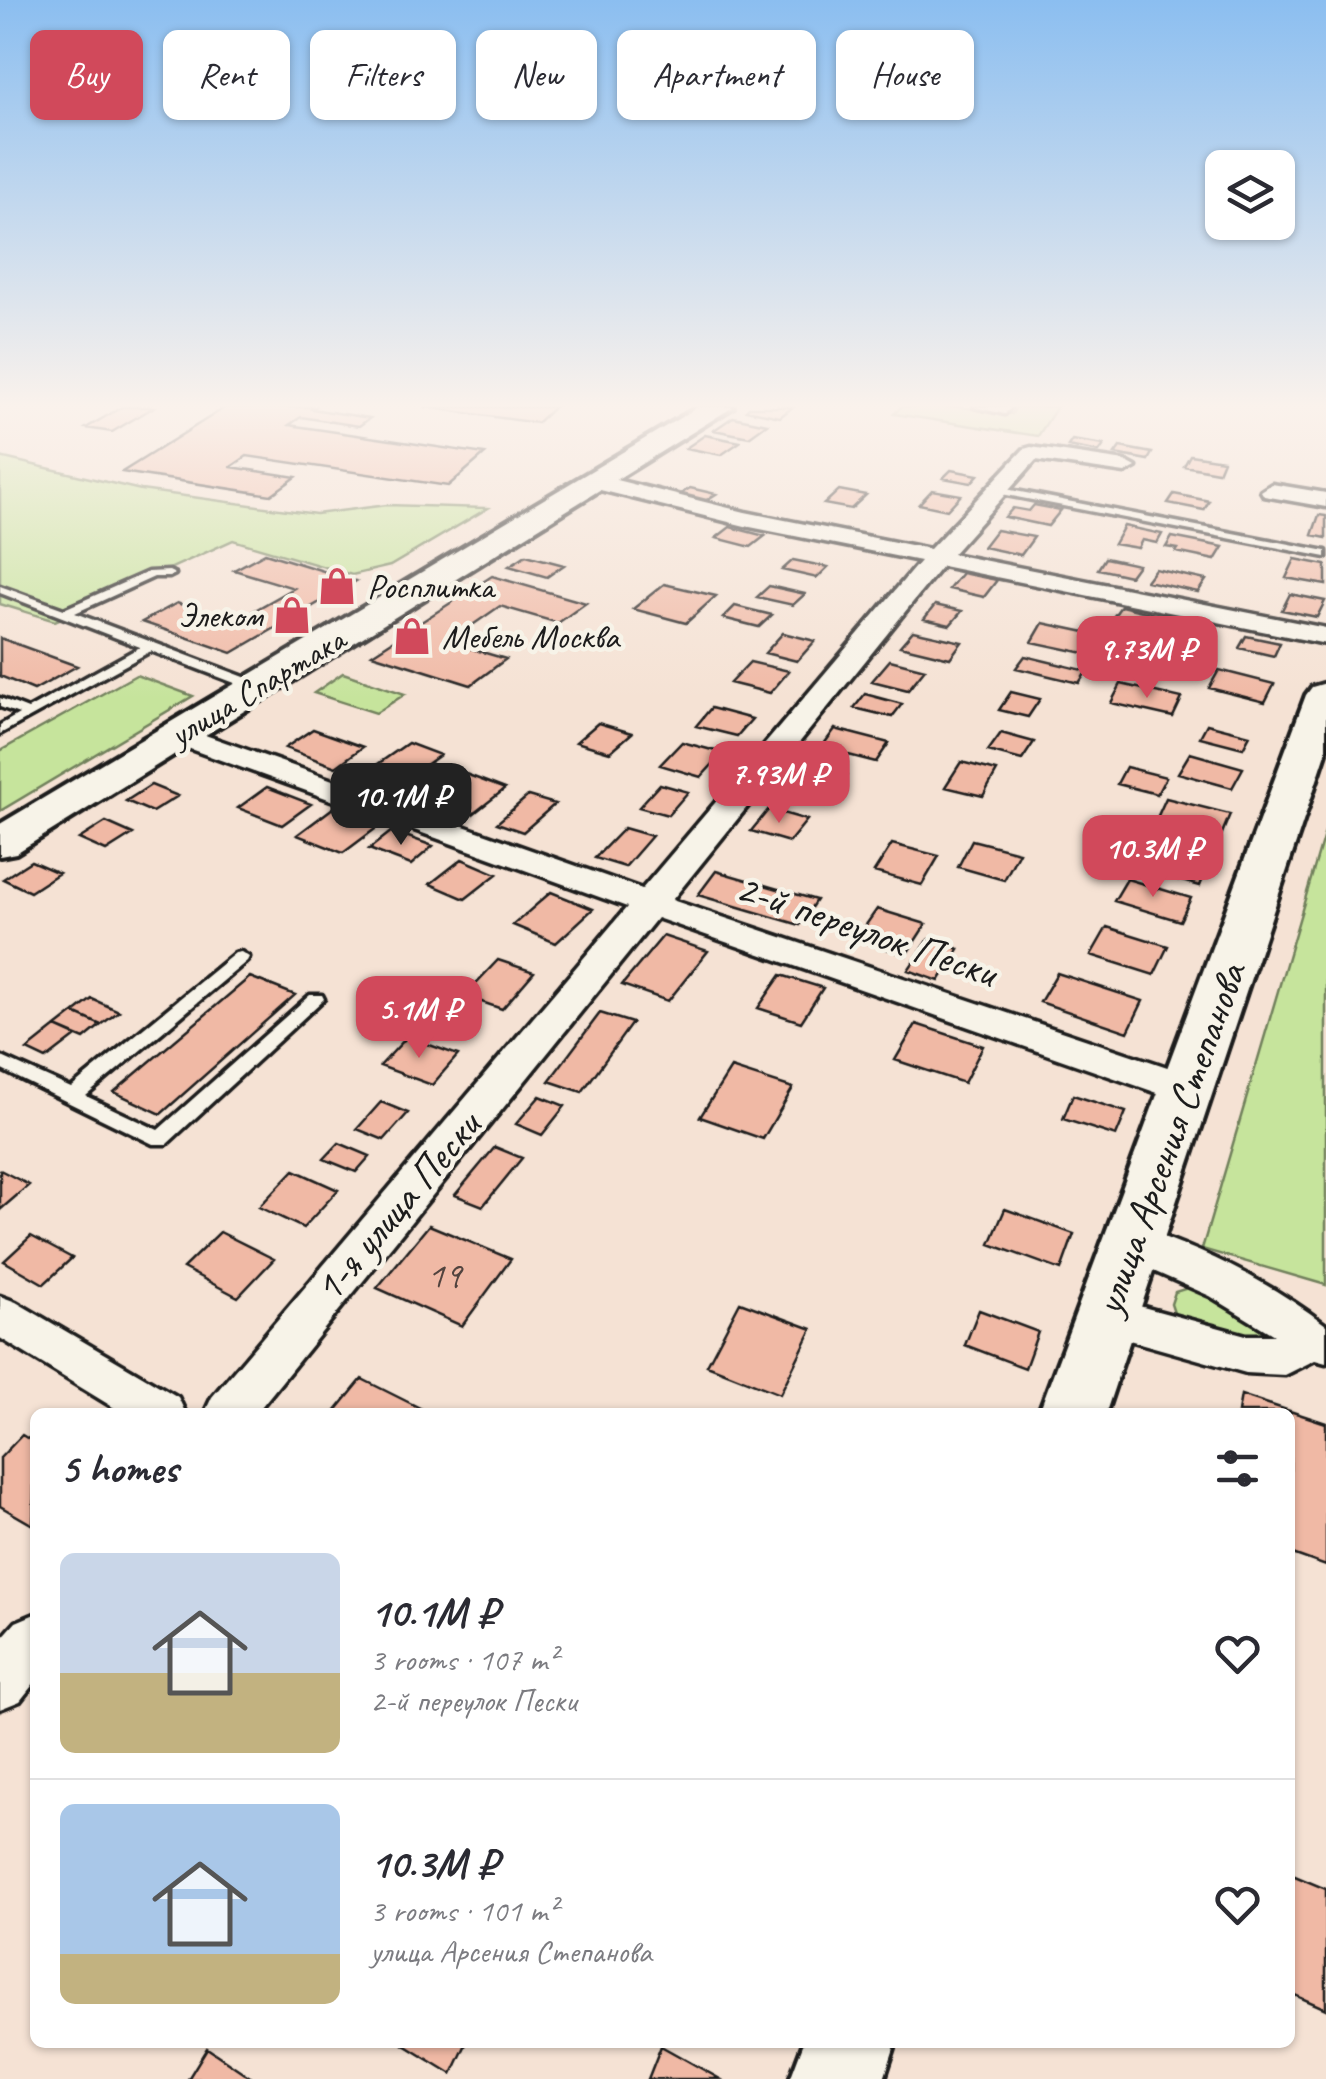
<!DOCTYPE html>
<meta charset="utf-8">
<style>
:root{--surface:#fff;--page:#f2f2f3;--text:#2b2b33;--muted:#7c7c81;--line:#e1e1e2;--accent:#d1495b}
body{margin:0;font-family:Caveat,sans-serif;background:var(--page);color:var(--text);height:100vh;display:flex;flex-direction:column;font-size:38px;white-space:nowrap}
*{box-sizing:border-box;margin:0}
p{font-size:32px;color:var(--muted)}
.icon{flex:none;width:55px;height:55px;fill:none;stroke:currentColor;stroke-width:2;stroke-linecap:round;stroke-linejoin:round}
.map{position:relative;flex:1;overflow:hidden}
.side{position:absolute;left:30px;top:1408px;width:1265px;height:640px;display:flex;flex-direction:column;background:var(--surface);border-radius:15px;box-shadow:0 2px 8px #0004}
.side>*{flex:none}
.banner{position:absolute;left:30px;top:30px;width:1268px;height:90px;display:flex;gap:20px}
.buttons{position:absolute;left:1205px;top:150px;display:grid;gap:20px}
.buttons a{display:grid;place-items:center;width:90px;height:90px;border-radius:15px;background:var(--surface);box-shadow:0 2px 8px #0004;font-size:50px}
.price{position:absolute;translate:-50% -85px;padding:0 22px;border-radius:20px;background:var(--accent);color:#fff;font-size:32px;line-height:65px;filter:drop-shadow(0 2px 5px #0008)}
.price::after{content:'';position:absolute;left:50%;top:60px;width:30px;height:22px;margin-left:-15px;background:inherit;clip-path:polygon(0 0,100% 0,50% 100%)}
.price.active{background:#222;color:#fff}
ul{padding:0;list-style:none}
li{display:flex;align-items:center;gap:30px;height:250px;padding:0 30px}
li+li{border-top:2px solid var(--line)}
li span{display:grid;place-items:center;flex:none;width:280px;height:200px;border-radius:15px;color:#555}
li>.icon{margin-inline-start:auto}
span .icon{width:120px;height:120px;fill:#fffc;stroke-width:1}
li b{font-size:42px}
h2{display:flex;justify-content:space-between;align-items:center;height:120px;padding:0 30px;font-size:42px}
.tag{padding:0 35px;border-radius:15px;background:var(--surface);box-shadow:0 2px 8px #0004;font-size:35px;line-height:90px}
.tag.active{background:var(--accent);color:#fff}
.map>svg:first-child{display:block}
.green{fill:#c6e49c;stroke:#71805c;stroke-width:2.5}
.building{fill:#f0b9a5;stroke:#1c1c1c;stroke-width:2.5}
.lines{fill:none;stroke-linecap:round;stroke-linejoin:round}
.lane-casing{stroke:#1c1c1c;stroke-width:7}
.street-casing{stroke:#1c1c1c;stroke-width:7}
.secondary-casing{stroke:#1c1c1c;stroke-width:8}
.lane{fill:#f7f3e8;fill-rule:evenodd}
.street{fill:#f7f3e8;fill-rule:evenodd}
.secondary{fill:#f7f3e8;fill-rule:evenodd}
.labels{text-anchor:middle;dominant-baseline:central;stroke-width:9;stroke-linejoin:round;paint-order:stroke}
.far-poi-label{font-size:35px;fill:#1c1c1c;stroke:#f7f3e8;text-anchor:start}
.far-street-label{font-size:35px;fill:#1c1c1c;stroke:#f7f3e8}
.number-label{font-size:38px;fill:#51433e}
.street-label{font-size:42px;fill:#1c1c1c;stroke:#f7f3e8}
</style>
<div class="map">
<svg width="1326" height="2079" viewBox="0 0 1326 2079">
<rect width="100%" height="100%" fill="#f5e2d4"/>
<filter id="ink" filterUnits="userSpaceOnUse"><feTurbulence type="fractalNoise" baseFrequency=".01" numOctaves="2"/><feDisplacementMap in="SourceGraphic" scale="20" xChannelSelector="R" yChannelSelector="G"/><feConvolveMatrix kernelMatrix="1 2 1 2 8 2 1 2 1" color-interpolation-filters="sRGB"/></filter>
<g filter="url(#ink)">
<path class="green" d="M 901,407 L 959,407 L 1012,414 L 1016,407 L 1057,407 L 1038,436 L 894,414 Z
M 0,457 L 141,490 L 316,514 L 387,505 L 488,508 L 390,566 L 352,575 L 233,540 L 55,621 L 0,604 Z
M 343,673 L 405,694 L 376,713 L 314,693 Z
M 136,675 L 193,696 L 0,811 L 0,751 Z
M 1326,828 L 1326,1285 L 1202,1249 Z
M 1194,1286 L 1262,1327 L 1259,1336 L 1252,1342 L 1175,1316 L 1171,1304 L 1175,1292 Z"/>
<path class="building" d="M 122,407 L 154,407 L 112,432 L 86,428 Z
M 226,407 L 315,407 L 312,409 L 370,418 L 359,426 L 301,417 L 289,425 L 485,454 L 448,486 L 247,456 L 231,467 L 296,477 L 271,495 L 122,472 Z
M 424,407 L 554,407 L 537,423 Z
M 749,407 L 793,407 L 780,417 L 746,410 Z
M 733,417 L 767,424 L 749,437 L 714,430 Z
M 705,435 L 740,442 L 721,455 L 686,448 Z
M 1072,440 L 1104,445 L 1099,452 L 1068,446 Z
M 1120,447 L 1152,453 L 1148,460 L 1115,454 Z
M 1190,455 L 1223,460 L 1218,472 L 1184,466 Z
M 951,470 L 978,475 L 971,483 L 943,478 Z
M 690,488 L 716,494 L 705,501 L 679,495 Z
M 839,490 L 866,495 L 851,509 L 824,504 Z
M 932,490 L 961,495 L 947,510 L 919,504 Z
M 1174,494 L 1209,501 L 1204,510 L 1168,503 Z
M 1034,505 L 1061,510 L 1048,526 L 1005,517 L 1013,508 L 1029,511 Z
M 1319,515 L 1326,516 L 1326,538 L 1312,535 Z
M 1124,526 L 1162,534 L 1157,543 L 1142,540 L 1138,548 L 1114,544 Z
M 730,527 L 765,536 L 751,547 L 716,538 Z
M 996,530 L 1034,537 L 1021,555 L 983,547 Z
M 1172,537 L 1223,547 L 1215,560 L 1176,552 L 1178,549 L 1166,547 Z
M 265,553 L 356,581 L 232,653 L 142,622 L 177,603 L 234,622 L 294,588 L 234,570 Z
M 526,555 L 564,565 L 547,577 L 509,566 Z
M 1105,558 L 1138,565 L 1130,576 L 1098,569 Z
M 1295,559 L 1326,565 L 1326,585 L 1286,578 Z
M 793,560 L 828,567 L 817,578 L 782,570 Z
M 1155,569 L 1206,580 L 1198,592 L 1146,581 Z
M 962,573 L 997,580 L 984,597 L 949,589 Z
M 492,576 L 586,603 L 558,623 L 500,606 L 448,642 L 506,659 L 471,685 L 372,654 Z
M 664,584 L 716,596 L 686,623 L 633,609 Z
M 769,586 L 805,594 L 793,605 L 757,597 Z
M 1290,594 L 1325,601 L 1317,617 L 1282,610 Z
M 935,605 L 962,611 L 950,625 L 924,619 Z
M 735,606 L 772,615 L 759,627 L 723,618 Z
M 1121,606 L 1167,617 L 1153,638 L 1106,627 Z
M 1043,623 L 1099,635 L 1089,654 L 1032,642 Z
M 913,631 L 962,642 L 950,658 L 900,646 Z
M 783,633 L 815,641 L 797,661 L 765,653 Z
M 1246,636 L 1280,643 L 1274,656 L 1239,648 Z
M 0,638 L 77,666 L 34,690 L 0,676 Z
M 1025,656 L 1087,671 L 1079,683 L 1016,668 Z
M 890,660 L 925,669 L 908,690 L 872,681 Z
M 750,662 L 789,671 L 770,693 L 730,683 Z
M 1219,670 L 1274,684 L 1265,702 L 1209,688 Z
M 1121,684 L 1182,698 L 1173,717 L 1111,703 Z
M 1011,692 L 1040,699 L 1028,717 L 999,710 Z
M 865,694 L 902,704 L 892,717 L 854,708 Z
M 711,708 L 752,719 L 737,736 L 696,726 Z
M 598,723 L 632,733 L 610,752 L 576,742 Z
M 1207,724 L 1250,735 L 1243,748 L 1200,737 Z
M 313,729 L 363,747 L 336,767 L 285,748 Z
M 835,729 L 889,743 L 876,762 L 821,748 Z
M 1001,733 L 1034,742 L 1022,760 L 988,751 Z
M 682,742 L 723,753 L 701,777 L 660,765 Z
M 408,743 L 440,755 L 394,788 L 362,775 Z
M 1190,753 L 1243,768 L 1232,788 L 1178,773 Z
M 961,762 L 997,771 L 983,796 L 945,787 Z
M 809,766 L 846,776 L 830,795 L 794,785 Z
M 1126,767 L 1166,777 L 1157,794 L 1117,784 Z
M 463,773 L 505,789 L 473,814 L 430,799 Z
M 660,784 L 688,792 L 668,815 L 639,807 Z
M 151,785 L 178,796 L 152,812 L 126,801 Z
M 267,787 L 311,804 L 282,825 L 238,808 Z
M 528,796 L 555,804 L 523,832 L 497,823 Z
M 1166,798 L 1230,814 L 1221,836 L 1156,820 Z
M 333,808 L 379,826 L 343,853 L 297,835 Z
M 769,809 L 807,820 L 789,842 L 751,831 Z
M 106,822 L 133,834 L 106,851 L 79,839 Z
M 624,828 L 652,836 L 625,867 L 595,858 Z
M 392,831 L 433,846 L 411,865 L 369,849 Z
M 972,840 L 1019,852 L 1004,880 L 958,867 Z
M 892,844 L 939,856 L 922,885 L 874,872 Z
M 1145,850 L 1208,866 L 1200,886 L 1138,869 Z
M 462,859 L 497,874 L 465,899 L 430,884 Z
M 31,861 L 59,873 L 30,892 L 3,879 Z
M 716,871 L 816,900 L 800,925 L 698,895 Z
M 1127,879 L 1191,898 L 1180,921 L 1114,901 Z
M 551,892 L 593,909 L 556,943 L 513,925 Z
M 877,909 L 926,924 L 906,955 L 856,939 Z
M 1107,927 L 1168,946 L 1154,975 L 1091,955 Z
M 663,936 L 708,951 L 668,1001 L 622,985 Z
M 929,939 L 959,949 L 939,981 L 908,970 Z
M 498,960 L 534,972 L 502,1009 L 464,996 Z
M 1057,973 L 1143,1001 L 1128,1032 L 1040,1002 Z
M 781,975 L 823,988 L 801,1022 L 758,1008 Z
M 250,977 L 295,995 L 161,1114 L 114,1092 Z
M 92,999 L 119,1011 L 101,1025 L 74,1013 Z
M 74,1013 L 101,1025 L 84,1039 L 56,1027 Z
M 600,1013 L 632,1023 L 582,1092 L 549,1081 Z
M 916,1024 L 983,1046 L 964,1083 L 895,1060 Z
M 56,1027 L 76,1036 L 46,1059 L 27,1050 Z
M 407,1037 L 458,1055 L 432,1085 L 380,1066 Z
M 731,1068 L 793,1088 L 763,1139 L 700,1117 Z
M 1073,1095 L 1126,1112 L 1116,1136 L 1063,1119 Z
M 540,1096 L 565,1106 L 542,1135 L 516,1124 Z
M 381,1102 L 408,1113 L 384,1140 L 357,1129 Z
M 339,1143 L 370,1156 L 356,1172 L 324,1159 Z
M 495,1147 L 522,1158 L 483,1206 L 455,1195 Z
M 0,1170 L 29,1185 L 0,1210 Z
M 294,1170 L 338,1190 L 303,1228 L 259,1207 Z
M 1005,1209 L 1074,1234 L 1061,1270 L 990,1244 Z
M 429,1225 L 511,1259 L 462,1326 L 377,1288 Z
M 220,1232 L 274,1259 L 238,1297 L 183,1268 Z
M 31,1236 L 72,1258 L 44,1284 L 4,1261 Z
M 740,1302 L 812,1329 L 780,1394 L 707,1365 Z
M 979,1310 L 1038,1332 L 1025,1368 L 965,1345 Z
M 362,1379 L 428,1412 L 335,1412 Z
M 1241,1395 L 1326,1423 L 1326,1566 L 1290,1553 L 1290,1412 L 1238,1412 Z
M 22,1435 L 35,1443 L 33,1525 L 0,1506 L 0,1458 Z
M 1290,1874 L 1326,1889 L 1326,2009 L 1290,1993 Z
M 400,2042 L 467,2042 L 452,2074 Z
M 661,2046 L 720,2079 L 648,2079 Z
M 207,2048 L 253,2079 L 188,2079 Z"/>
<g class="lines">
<g class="lane-casing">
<path id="lane" d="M 974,407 L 1011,407 L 1005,414 Z
M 995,487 L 1326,551 L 1326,557 L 991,492 L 991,488 Z
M 148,572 L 169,571 L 175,574 L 169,577 L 154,577 L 75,613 L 263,684 L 263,690 L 253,690 L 151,651 L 0,734 L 0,725 L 19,714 L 0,707 L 0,698 L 28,709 L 140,647 L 0,593 L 0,586 L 64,609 Z
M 241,952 L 249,957 L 247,961 L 86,1096 L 158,1130 L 310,995 L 322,995 L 324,999 L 167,1144 L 153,1144 L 0,1069 L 0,1056 L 71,1088 L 235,953 Z"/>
</g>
<g class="street-casing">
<path id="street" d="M 1031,447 L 1125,461 L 1136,467 L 1125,473 L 1036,460 L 952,554 L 1326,628 L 1326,644 L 942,566 L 672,900 L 1200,1078 L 1205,1088 L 1200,1098 L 1186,1102 L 1172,1098 L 657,918 L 257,1412 L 205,1412 L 212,1397 L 627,907 L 168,741 L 164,735 L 168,729 L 188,729 L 642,889 L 920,561 L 745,526 L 588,487 L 585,482 L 588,477 L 596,475 L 745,512 L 930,549 L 1024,449 Z
M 1272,484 L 1326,493 L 1326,507 L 1264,496 L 1261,491 Z
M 1132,1226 C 1202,1249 1267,1280 1326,1325 L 1326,1363 L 1315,1360 L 1285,1375 L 1246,1373 L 1090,1329 L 1083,1316 L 1090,1303 L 1106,1297 L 1246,1335 L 1274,1335 L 1210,1296 L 1117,1255 L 1110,1243 L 1117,1231 Z
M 0,1296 L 16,1302 L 178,1397 L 185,1412 L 121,1412 L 0,1338 Z
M 35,1614 L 35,1682 L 20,1701 L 0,1709 L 0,1640 L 16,1622 Z"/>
</g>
<g class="secondary-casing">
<path id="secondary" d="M 698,407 L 733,407 L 16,853 L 0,856 L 0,824 Z
M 1326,683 L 1326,753 L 1106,1412 L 1039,1412 L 1306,695 L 1312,687 Z
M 804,2042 L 896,2042 L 884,2079 L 790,2079 Z"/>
</g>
<use href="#lane" class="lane"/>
<use href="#street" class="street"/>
<use href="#secondary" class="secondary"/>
</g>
</g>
<linearGradient id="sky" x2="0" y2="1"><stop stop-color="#8bbef0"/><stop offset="0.58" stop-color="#faf2ec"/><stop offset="1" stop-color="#faf2ec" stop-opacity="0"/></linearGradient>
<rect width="1326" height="699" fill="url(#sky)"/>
<defs>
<g id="shop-bare" transform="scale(3)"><path d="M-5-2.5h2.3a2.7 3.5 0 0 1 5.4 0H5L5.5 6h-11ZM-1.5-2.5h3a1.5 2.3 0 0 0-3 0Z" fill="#d1495b" stroke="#f7f3e8" stroke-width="2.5" paint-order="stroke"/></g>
</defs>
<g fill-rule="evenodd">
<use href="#shop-bare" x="337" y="586"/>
<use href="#shop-bare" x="292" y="615"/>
<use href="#shop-bare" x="412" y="636"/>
</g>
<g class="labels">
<g class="far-poi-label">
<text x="367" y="586">Росплитка</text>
<text x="262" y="615" text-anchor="end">Элеком</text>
<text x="442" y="636">Мебель Москва</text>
</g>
<g class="far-street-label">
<text transform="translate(257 687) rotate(-31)">улица Спартака</text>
</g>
<g class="number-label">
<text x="444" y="1274">19</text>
</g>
<g class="street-label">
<text transform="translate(866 930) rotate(19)">2-й переулок Пески</text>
<text transform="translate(1170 1139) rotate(-70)">улица Арсения Степанова</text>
<text transform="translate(397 1207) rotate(-50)">1-я улица Пески</text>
</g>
</g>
</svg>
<div class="buttons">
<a><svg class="icon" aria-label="layers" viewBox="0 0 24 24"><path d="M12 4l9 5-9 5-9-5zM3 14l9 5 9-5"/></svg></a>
</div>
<b class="price" style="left:1147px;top:701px">9.73M ₽</b>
<b class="price" style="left:779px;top:826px">7.93M ₽</b>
<b class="price active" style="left:401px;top:848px">10.1M ₽</b>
<b class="price" style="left:1153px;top:900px">10.3M ₽</b>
<b class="price" style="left:419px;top:1061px">5.1M ₽</b>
<div class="banner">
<a class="tag active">Buy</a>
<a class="tag">Rent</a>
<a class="tag">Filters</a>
<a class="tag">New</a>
<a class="tag">Apartment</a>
<a class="tag">House</a>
</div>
<section class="side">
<h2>5 homes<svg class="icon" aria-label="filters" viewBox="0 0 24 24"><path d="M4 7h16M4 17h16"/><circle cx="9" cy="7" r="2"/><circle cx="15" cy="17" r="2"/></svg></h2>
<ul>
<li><span style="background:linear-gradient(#c9d6e8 60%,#c2b280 0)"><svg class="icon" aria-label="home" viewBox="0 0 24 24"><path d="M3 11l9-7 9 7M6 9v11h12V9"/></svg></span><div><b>10.1M ₽</b><p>3 rooms · 107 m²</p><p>2-й переулок Пески</p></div><svg class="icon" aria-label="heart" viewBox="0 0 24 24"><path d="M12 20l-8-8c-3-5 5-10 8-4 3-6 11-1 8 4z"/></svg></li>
<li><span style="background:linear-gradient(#a9c7e8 75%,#c2b280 0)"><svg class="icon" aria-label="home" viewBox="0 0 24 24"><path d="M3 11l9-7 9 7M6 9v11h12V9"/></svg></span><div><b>10.3M ₽</b><p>3 rooms · 101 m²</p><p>улица Арсения Степанова</p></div><svg class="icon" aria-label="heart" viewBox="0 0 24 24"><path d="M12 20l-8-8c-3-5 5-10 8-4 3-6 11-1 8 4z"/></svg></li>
</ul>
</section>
</div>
